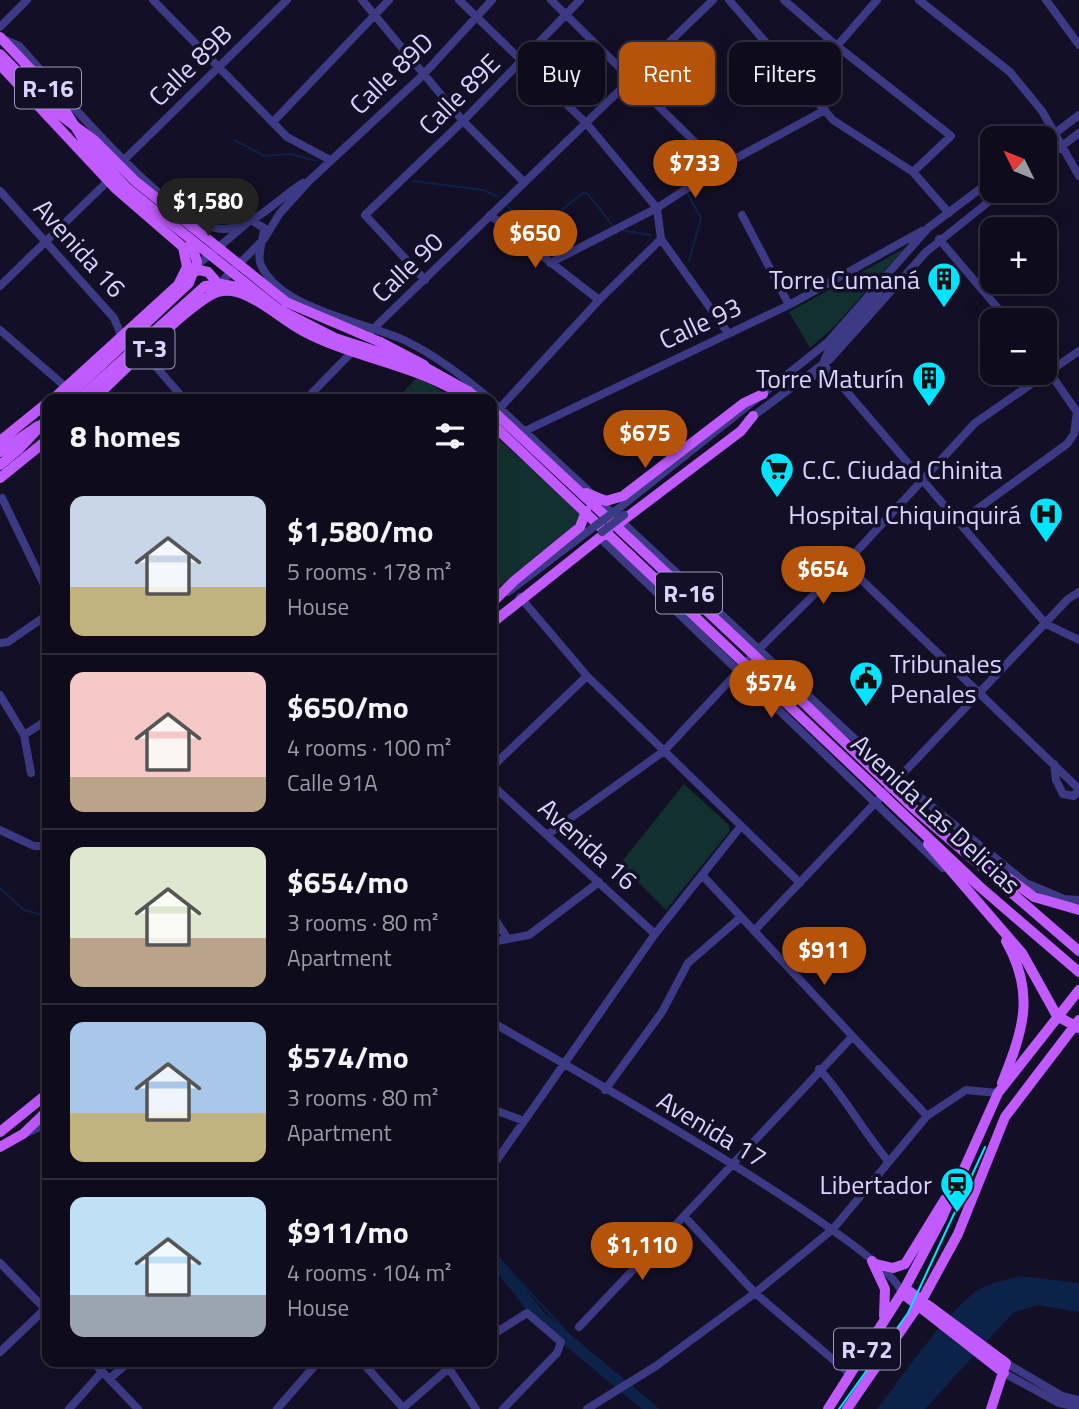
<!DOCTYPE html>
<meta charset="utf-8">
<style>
:root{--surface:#0e0b1c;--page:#1c1929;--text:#f1f3f6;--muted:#9b9ba3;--line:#2e2b3b;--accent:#b45309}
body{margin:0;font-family:"Titillium Web",sans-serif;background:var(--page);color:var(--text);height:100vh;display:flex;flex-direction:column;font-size:26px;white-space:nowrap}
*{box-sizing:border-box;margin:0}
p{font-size:23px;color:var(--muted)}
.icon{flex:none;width:38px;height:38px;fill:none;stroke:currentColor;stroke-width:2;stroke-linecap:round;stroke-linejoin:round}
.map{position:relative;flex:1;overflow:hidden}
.sheet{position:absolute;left:42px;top:394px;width:455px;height:973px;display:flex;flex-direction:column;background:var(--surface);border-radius:14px;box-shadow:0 7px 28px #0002,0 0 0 2px var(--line)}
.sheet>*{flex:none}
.top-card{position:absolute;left:518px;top:42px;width:455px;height:63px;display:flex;gap:14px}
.needle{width:46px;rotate:313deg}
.tools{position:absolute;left:980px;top:126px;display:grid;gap:14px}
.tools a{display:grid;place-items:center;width:77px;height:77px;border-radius:14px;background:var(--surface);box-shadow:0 7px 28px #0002,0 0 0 2px var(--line);font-size:35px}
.price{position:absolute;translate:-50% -60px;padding:0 16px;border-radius:24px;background:var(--accent);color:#fff;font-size:23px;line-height:46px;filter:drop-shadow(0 2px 4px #0008)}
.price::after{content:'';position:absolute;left:50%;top:42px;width:21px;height:16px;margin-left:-10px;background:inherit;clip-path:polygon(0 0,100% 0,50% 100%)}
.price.selected{background:#222;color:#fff}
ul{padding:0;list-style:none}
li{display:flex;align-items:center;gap:21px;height:175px;padding:0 28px}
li+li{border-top:2px solid var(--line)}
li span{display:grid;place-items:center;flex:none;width:196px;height:140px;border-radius:14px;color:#555}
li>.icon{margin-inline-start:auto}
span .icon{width:84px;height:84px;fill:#fffc;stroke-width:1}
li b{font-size:30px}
h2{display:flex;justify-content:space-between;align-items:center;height:84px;padding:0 28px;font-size:30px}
.tag{padding:0 24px;border-radius:14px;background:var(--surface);box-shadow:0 7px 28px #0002,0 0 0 2px var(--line);font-size:24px;line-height:63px}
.tag.selected{background:var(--accent);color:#fff}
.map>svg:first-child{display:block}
.green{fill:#12302f}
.water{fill:#0c2248}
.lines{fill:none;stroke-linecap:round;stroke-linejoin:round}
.stream{stroke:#0c2248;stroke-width:2}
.river{stroke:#0c2248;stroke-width:12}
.minor{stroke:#3d3a85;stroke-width:8}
.major{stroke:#c25bff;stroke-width:10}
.tram{stroke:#00e5ff;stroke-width:2}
.minor-bridge{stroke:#3d3a85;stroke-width:8}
.major-bridge{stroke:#c25bff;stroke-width:10}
.labels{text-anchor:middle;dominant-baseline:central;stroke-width:7;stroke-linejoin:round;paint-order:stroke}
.shield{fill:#130f26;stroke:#9e99be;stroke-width:2}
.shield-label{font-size:24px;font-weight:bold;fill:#d9d4ff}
.street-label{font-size:26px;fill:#d9d4ff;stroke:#130f26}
.poi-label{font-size:26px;fill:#d9d4ff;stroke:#130f26;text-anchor:end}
</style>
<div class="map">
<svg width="1079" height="1409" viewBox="0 0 1079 1409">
<rect width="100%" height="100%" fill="#130f26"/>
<path class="green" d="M 905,248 L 832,329 L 810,348 L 789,312 Z
M 418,376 L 454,399 L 397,399 Z
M 492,433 L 585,517 L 492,593 Z
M 684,784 L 729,825 L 729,832 L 666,910 L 620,864 Z"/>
<path class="water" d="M 1021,1276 L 1079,1283 L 1079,1312 L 1037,1305 L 1013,1313 L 925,1409 L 877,1409 C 903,1376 943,1316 975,1292 C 988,1283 1005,1280 1021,1276 Z"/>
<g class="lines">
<path class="stream" d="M 234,140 L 265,156 L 291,154 L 316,161
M 653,164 L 682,187
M 413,181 L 483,190 L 497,196
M 686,191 L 701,218 L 689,261
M 507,206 L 524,220 L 544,224 L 583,193 L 588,194 L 612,225
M 620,230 L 650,235
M 0,888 L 24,910 L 47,916
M 492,1251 L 571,1337 L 623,1381
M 630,1387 L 658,1409"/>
<path class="river" d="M 492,1257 L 540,1317 L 651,1409"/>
<path class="minor" d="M 153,0 L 287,137 L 330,160
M 362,0 L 463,121 L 523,181
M 459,0 L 587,124 L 657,208 L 661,239 L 728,333
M 551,0 L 720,167
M 729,0 L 833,120 L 913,172 L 949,213
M 784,0 L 837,46 L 877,0
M 919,0 L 1010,72 L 1042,111 L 1079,176
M 1046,0 L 1079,45
M 0,27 L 27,0
M 3,39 L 19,46 C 56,86 174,231 225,229 C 254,227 280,197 303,183
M 806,89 L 837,46 L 951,136 L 913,172
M 274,121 L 389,0
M 1045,141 L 1079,115
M 1045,159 L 1079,133
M 124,160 L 287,0
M 0,191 L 114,318 L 122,337
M 490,215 L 599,300
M 742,215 L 789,305
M 251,220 L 264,228 C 264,239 256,255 261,265 C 281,310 366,322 406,341 C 437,356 464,377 490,399
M 939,239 L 1008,320
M 550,263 L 657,208 L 720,167 L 825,110
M 194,268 L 246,224
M 886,279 C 872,313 834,331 823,364 L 1046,624 L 1079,640
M 425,280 L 365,215 L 463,121 L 580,0
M 0,286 L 108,181
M 216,287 L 264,239 L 280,213 L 309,181 L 423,75 L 492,0
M 0,330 L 67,388
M 372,330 L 713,0
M 145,354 L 184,399
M 807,378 L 816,375 L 835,380
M 306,399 L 354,350
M 492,401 L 899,780 L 1026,883 L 1064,899 L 1079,900
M 500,408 L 599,300 L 661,239
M 748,420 L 830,359 L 926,252 L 1002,191
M 525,431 L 789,305 L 922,231
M 2,498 L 47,591
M 618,509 L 828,342 L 928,228 L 992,180
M 958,523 L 1067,444 L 1074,434 L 1077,412 L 1045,366
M 600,538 L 943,868
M 845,564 L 1079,789
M 508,592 L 595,526
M 520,597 L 587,676 L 800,883
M 0,643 L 8,642 L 47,615
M 0,695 L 24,735 L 31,773
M 24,735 L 47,720
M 1054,764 L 1056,780 L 1063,794 L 1074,796 L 1079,789
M 492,767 L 587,676
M 492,785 L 655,934
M 0,830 L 34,846 L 47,846
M 547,835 L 664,751 L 759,649 L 845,564 L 975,423 L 1079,351
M 702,875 L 927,1116
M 492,915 L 508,939
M 754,931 L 1068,599 L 1079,592
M 492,942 L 529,935 L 599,882
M 492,1022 C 553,1058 887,1245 902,1293
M 819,1069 C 846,1098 863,1132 889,1162
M 605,1090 L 662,1012 L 688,963 L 741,917
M 492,1109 L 524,1121
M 26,1133 L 47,1124
M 492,1167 L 655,934 L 741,826
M 0,1263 L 47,1311
M 579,1327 L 684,1216
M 492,1335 L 527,1313 L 561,1342 L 557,1353 L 503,1409
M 0,1352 L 45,1309
M 93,1362 L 138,1409
M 362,1362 L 404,1409
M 1006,1363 L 1062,1396 L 1079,1400
M 448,1367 L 476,1409
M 1004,1373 L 1059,1403 L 1079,1407
M 850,1374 L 755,1293 L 684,1216 L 851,1038
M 109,1379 L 129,1362
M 403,1408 L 456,1362
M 69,1409 L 102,1372
M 277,1409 L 318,1362
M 587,1409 L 656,1366 L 755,1293 L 833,1229 L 927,1116 L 966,1090 L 998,1093"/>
<path class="major" d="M 0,37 L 57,97 L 87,146
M 0,65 L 116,189 L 183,247 L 187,267 L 178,285 L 53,399
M 187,275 L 199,270 L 208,272 L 215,280 L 211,291
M 380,342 L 424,365
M 468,391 L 478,399
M 79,399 L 129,354
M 94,399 C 119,376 192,300 218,292 C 246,284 279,319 303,331 C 352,357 407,363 456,391
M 492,410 L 754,655 L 911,806 L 1079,951
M 492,424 L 979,886 L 1079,972
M 0,441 L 47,403
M 0,452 L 38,426
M 0,478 L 47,440
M 586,493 L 606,501 L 623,496 L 744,403 L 763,394
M 618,524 L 741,431 L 753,416
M 492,603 L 514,581 L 580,527 L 586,511
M 492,623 L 608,531
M 959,842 L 1034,897 L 1079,910
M 928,844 L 1022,953 L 1057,1016 L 1079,1028
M 1002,1083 C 1023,1030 1036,994 1006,941
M 0,1132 L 47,1094
M 0,1147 L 23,1134 L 47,1111
M 872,1261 L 885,1289 L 884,1316
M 876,1264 L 893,1268 L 905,1264 L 945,1199
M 905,1288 L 1006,1363 L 991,1409
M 902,1293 L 1004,1373
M 828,1409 L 905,1288 L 941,1220 L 998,1093 L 1079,990
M 847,1409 L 922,1300 L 958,1234 L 1005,1117 L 1079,1020"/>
<path class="tram" d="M 839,1409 L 908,1313 L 985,1147"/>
<path class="minor-bridge" d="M 595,526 L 618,509
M 602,532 L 624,515"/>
<path class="major-bridge" d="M 0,54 L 60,115 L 94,140 L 135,181 L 286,302 L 380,342
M 87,146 L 128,189 L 278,309 L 335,338 L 425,367 L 468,391
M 129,354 L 205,286 L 221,284 L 248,289
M 65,399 L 189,283 L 197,262 L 191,243
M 0,465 L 18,450 L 47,419"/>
</g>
<defs>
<g id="building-pin" transform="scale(1.75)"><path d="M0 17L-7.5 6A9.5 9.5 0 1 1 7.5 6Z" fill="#00e5ff" stroke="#130f26"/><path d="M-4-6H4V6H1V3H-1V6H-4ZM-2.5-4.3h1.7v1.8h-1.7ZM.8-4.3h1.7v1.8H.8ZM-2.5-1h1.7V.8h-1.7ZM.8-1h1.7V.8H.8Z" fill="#111"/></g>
<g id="supermarket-pin" transform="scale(1.75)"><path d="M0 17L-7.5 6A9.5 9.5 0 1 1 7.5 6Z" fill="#00e5ff" stroke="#130f26"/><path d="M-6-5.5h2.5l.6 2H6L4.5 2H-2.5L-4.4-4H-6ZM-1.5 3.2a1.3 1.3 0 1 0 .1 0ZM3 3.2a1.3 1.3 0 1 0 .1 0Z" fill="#111"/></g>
<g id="hospital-pin" transform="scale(1.75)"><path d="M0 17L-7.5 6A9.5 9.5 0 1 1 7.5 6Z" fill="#00e5ff" stroke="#130f26"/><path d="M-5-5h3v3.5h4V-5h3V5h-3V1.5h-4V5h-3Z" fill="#111"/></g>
<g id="civic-pin" transform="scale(1.75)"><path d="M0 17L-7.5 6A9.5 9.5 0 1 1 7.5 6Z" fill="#00e5ff" stroke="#130f26"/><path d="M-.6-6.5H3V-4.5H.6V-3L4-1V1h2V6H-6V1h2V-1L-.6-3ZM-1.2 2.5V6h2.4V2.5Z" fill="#111"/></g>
<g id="station-pin" transform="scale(1.75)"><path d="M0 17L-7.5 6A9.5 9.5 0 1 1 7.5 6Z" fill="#00e5ff" stroke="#130f26"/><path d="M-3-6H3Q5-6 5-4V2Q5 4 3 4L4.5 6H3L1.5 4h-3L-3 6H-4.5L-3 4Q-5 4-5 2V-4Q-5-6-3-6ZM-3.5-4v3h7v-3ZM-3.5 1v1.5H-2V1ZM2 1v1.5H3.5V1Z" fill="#111"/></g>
</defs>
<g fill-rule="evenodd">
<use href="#building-pin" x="944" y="279"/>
<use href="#building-pin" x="929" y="378"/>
<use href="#supermarket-pin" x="777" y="469"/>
<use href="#hospital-pin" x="1046" y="514"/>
<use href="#civic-pin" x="866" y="678"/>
<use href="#station-pin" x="957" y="1184"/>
</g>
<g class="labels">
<g class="shield">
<rect x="15" y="67.5" width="66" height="41" rx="5"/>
<rect x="125.5" y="327.5" width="49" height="41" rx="5"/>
<rect x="656" y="572.5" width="66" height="41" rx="5"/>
<rect x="834" y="1328.5" width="66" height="41" rx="5"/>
</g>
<g class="shield-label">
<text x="48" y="88">R-16</text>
<text x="150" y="348">T-3</text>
<text x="689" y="593">R-16</text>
<text x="867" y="1349">R-72</text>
</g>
<g class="street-label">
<text transform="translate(190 65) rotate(-44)">Calle 89B</text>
<text transform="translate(391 73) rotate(-44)">Calle 89D</text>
<text transform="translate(459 94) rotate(-45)">Calle 89E</text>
<text transform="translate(80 248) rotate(48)">Avenida 16</text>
<text transform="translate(407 267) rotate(-44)">Calle 90</text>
<text transform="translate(700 323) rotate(-25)">Calle 93</text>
<text transform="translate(936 814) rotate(43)">Avenida Las Delicias</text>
<text transform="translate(588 844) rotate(42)">Avenida 16</text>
<text transform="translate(712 1129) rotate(31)">Avenida 17</text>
</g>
<g class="poi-label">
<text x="920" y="279">Torre Cumaná</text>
<text x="904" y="378">Torre Maturín</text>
<text x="802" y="469" text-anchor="start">C.C. Ciudad Chinita</text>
<text x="1021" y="514">Hospital Chiquinquirá</text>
<text x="890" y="663" text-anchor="start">Tribunales<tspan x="890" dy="30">Penales</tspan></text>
<text x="932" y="1184">Libertador</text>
</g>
</g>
</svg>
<div class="tools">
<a><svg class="needle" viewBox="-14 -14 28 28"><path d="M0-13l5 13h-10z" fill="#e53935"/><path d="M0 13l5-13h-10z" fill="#9b9ba3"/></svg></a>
<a>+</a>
<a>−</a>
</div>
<b class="price" style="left:695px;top:200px">$733</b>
<b class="price selected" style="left:208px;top:238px">$1,580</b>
<b class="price" style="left:535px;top:270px">$650</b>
<b class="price" style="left:645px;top:470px">$675</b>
<b class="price" style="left:823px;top:606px">$654</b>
<b class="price" style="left:771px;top:720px">$574</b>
<b class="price" style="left:824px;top:987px">$911</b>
<b class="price" style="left:642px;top:1282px">$1,110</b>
<div class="top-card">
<a class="tag">Buy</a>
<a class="tag selected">Rent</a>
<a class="tag">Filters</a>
</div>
<section class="sheet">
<h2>8 homes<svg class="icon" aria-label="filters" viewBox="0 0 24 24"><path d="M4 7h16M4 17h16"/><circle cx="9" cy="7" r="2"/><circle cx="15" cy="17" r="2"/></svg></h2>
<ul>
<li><span style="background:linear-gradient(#c9d6e8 65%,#c2b280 0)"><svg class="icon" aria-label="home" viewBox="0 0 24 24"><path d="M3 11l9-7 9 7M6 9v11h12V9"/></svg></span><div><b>$1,580/mo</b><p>5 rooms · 178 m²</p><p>House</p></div></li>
<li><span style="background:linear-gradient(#f6c9c9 75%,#b9a48a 0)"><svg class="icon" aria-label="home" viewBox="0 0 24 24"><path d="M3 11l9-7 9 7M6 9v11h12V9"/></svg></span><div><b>$650/mo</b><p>4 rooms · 100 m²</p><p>Calle 91A</p></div></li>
<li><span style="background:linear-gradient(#dfe7d0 65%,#b9a48a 0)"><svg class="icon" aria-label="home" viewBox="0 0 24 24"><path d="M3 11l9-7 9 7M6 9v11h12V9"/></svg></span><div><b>$654/mo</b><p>3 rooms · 80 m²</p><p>Apartment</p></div></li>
<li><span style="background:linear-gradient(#a9c7e8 65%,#c2b280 0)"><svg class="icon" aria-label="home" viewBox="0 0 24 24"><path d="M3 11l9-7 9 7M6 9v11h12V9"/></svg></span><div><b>$574/mo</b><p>3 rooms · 80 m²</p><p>Apartment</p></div></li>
<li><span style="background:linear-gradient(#bfe0f5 70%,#9aa5b1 0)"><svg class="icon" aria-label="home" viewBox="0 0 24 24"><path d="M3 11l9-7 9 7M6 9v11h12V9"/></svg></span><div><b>$911/mo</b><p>4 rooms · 104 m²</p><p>House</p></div></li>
</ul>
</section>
</div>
